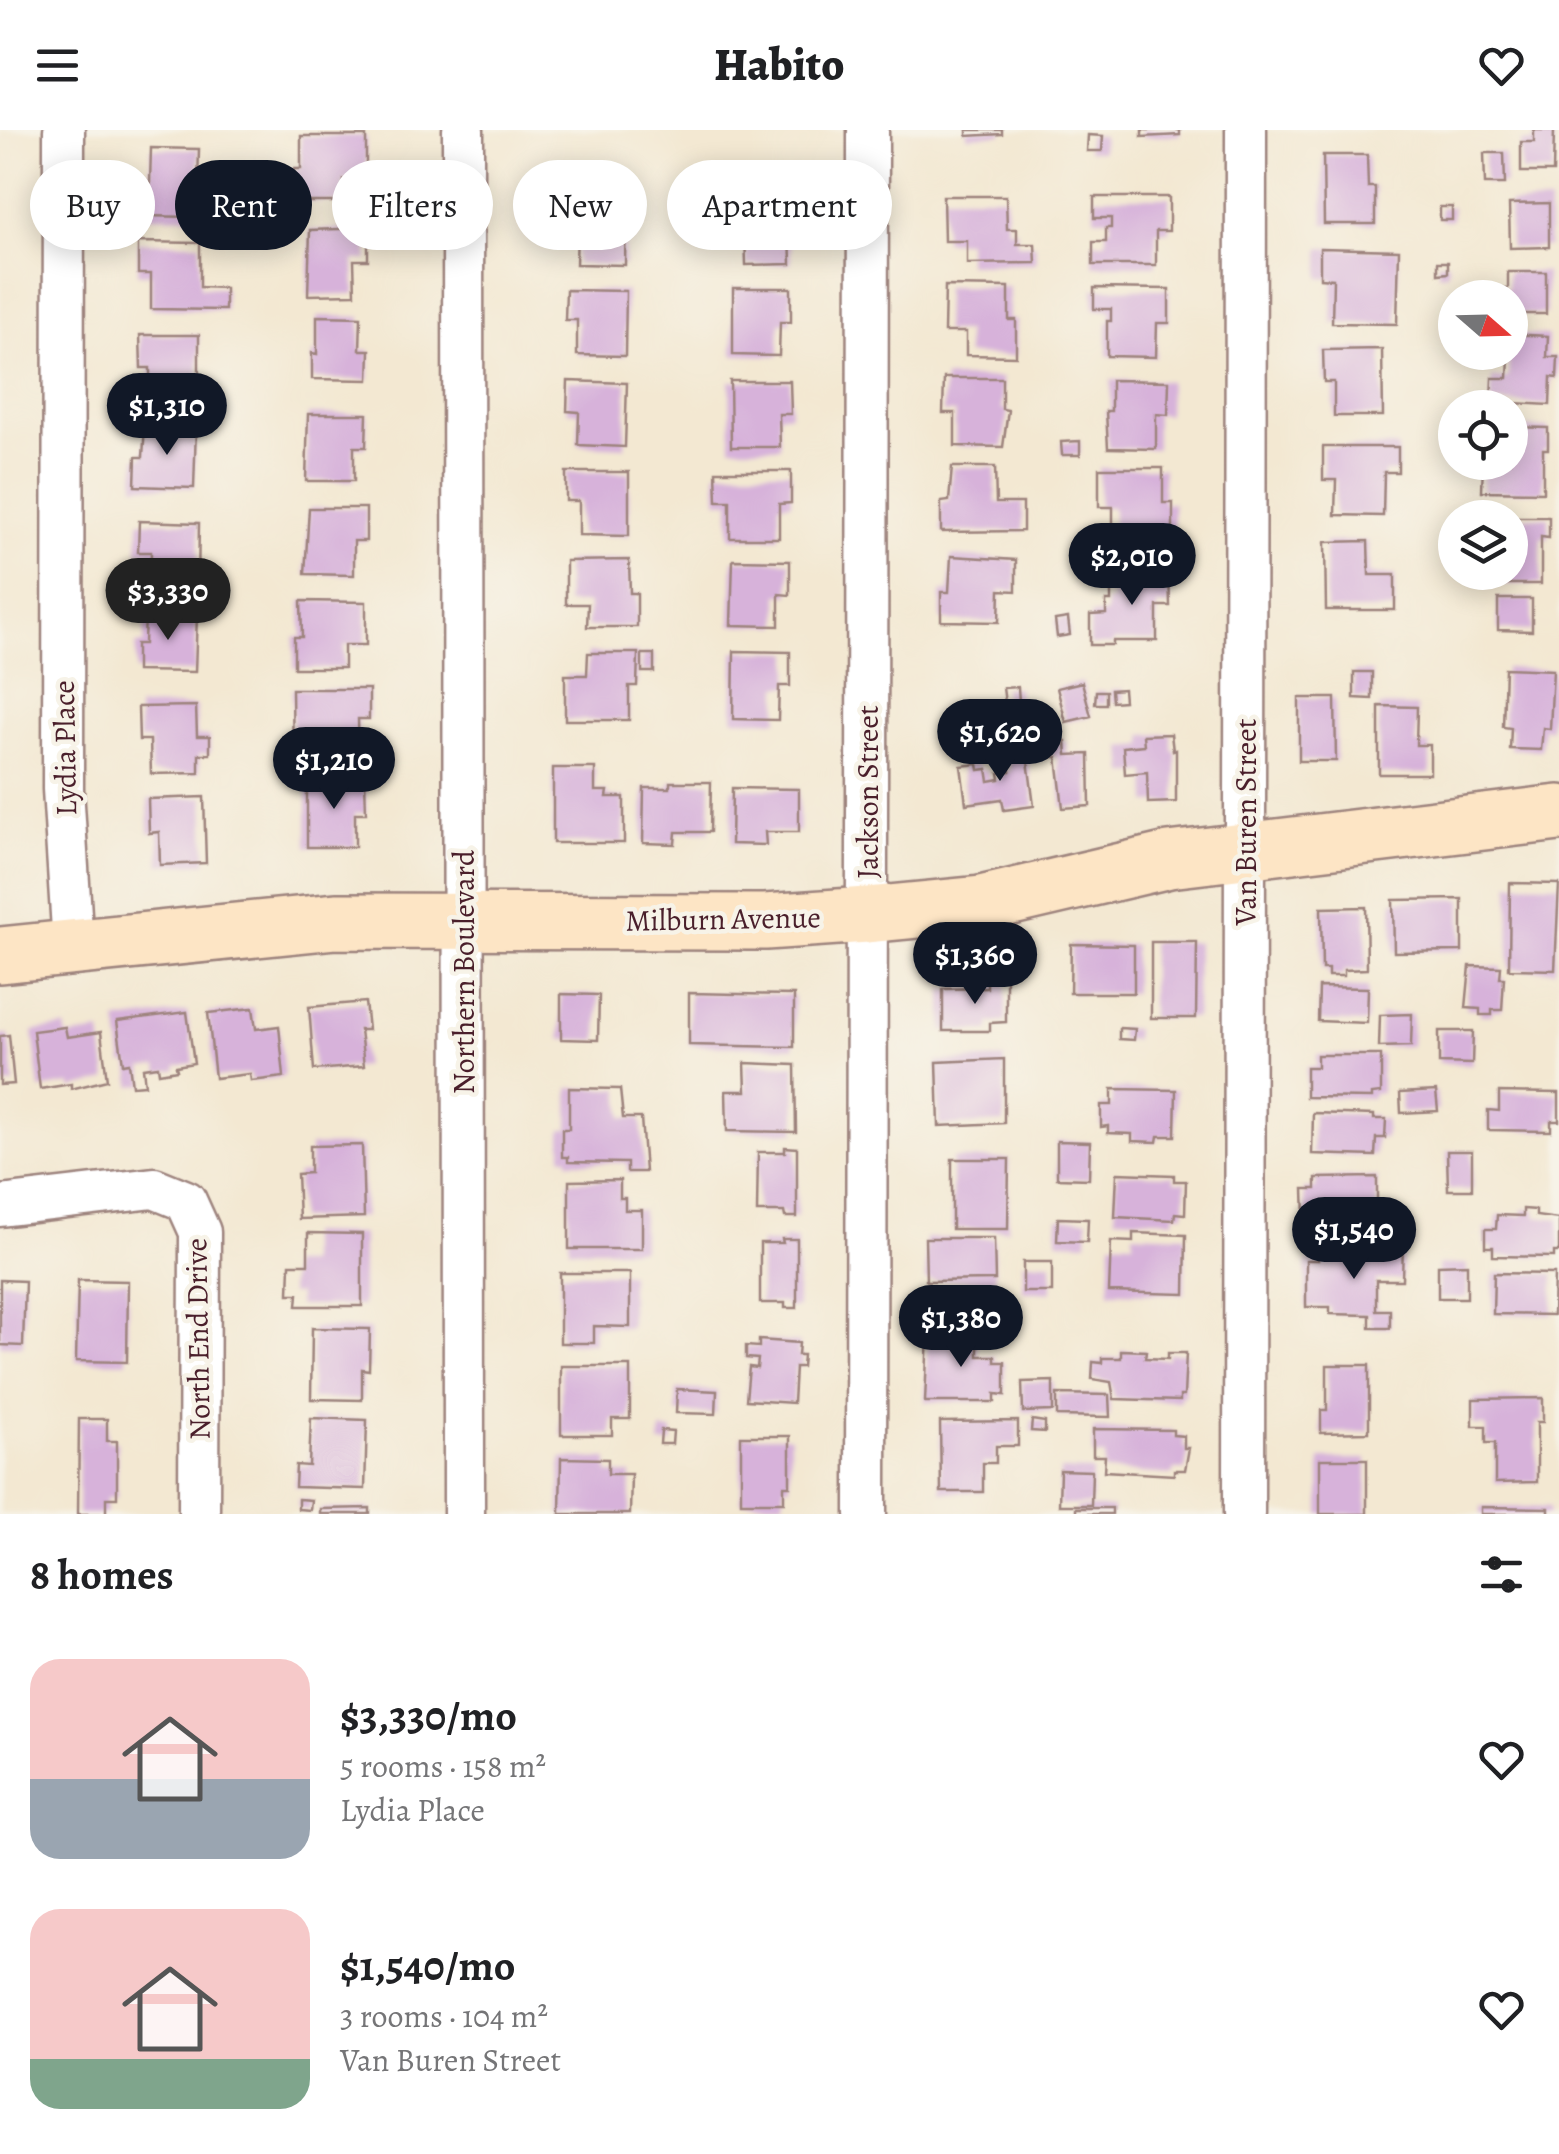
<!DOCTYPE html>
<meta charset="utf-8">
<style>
:root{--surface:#fff;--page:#f6f6f6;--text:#202124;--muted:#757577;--accent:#111827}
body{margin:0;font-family:Alegreya,serif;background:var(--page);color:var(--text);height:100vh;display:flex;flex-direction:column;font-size:38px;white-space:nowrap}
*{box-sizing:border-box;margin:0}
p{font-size:32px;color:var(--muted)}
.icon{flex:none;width:55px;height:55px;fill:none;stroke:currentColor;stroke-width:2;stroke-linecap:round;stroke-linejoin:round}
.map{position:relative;height:1384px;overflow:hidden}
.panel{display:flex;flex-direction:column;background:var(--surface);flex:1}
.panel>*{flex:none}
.banner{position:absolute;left:30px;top:30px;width:1000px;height:90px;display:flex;gap:20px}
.needle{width:65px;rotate:110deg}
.tools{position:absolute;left:1438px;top:150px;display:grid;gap:20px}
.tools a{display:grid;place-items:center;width:90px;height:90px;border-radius:50%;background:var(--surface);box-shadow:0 5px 25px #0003;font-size:50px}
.price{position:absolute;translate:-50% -85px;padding:0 22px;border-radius:35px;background:var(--accent);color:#fff;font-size:32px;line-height:65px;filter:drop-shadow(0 2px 5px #0008)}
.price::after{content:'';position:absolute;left:50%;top:60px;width:30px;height:22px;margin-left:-15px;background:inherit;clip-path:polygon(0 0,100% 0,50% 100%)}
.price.on{background:#222;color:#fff}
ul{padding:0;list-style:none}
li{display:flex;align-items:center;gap:30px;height:250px;padding:0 30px}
li span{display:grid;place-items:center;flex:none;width:280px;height:200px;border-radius:30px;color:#555}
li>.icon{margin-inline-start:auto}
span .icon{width:120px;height:120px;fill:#fffc;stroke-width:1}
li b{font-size:42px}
h2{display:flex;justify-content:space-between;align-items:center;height:120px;padding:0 30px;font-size:42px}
.tag{padding:0 35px;border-radius:45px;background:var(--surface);box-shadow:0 5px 25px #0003;font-size:35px;line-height:90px}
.tag.on{background:var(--accent);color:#fff}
header{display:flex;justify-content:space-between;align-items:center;height:130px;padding:0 30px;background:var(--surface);font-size:45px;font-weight:800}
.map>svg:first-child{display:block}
.building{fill:#d7b2da}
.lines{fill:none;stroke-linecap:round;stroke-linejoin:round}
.minor-casing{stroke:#9e847e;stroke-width:45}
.secondary-casing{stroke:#9e847e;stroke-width:60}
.minor{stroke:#fff;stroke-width:40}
.secondary{stroke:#fde5c5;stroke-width:55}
.labels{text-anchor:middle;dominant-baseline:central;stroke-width:9;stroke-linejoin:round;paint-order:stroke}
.street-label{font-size:30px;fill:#4a1f2b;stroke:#f7f3e8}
</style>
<header><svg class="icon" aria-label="menu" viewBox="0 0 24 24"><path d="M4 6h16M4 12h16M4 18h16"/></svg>Habito<svg class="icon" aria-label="heart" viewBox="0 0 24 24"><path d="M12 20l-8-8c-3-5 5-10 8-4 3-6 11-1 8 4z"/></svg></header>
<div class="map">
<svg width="1559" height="1384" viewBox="0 0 1559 1384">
<rect width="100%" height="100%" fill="#f7f3e8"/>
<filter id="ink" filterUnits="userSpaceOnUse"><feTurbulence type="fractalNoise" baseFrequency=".01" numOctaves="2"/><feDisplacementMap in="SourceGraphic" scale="20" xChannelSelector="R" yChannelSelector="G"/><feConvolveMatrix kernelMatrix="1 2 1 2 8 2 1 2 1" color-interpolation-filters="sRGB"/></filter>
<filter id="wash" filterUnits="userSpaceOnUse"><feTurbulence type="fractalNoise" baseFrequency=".0048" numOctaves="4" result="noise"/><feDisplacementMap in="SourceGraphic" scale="40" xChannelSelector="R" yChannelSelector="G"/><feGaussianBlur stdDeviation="2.25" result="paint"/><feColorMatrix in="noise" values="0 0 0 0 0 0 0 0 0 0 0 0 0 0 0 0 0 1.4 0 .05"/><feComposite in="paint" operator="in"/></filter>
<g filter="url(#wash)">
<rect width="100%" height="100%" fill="#f3e8d2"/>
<g id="blocks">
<path class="building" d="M 967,0 L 1002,0 L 1002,4 L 967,6 Z
M 1142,0 L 1180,0 L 1180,5 L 1142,7 Z
M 1534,0 L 1554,0 L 1553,42 L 1521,42 L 1521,12 L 1534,12 Z
M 1088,5 L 1103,6 L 1102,21 L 1087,21 Z
M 301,6 L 366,6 L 366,50 L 344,50 L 344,72 L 293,72 L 294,39 L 301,39 Z
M 151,18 L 199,19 L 197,87 L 139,86 L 140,53 L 150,53 Z
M 1484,23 L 1504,23 L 1505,54 L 1485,54 Z
M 1323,25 L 1367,25 L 1368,57 L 1375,57 L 1375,94 L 1324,94 Z
M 943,66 L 1006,66 L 1007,99 L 1017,99 L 1017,114 L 1035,114 L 1036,133 L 967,134 L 967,111 L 944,111 Z
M 1094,67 L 1169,67 L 1169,101 L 1156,101 L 1156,135 L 1093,135 L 1093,112 L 1106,112 L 1106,98 L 1111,98 L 1111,88 L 1094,88 Z
M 789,68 L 791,134 L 746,135 L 744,69 Z
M 567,69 L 626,70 L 625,135 L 576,134 L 577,101 L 566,101 Z
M 1549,73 L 1549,117 L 1510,118 L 1509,74 Z
M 1440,77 L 1452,77 L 1452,90 L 1440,90 Z
M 368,98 L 368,130 L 354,130 L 355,164 L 308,165 L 310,100 Z
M 138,112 L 200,113 L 200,157 L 225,158 L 225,180 L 151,179 L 151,144 L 138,144 Z
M 1320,118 L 1399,120 L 1397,194 L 1332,193 L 1333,149 L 1320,148 Z
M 1438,132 L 1448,132 L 1448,143 L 1438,144 Z
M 1508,142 L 1546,142 L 1546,184 L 1510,184 L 1510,168 L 1489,168 L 1489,158 L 1508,158 Z
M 945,156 L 1009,157 L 1009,190 L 1016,190 L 1016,226 L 966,225 L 966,202 L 944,202 Z
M 733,158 L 791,158 L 791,192 L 780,192 L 779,226 L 733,225 Z
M 1094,158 L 1169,159 L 1169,193 L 1157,193 L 1156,227 L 1107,226 L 1107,191 L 1111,191 L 1111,179 L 1094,179 Z
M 566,160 L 626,161 L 625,226 L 577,225 L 577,190 L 565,190 Z
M 317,186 L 361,187 L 360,220 L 370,220 L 369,250 L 312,249 L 312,223 L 317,224 Z
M 1510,204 L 1548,206 L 1547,227 L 1558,227 L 1557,248 L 1551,247 L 1550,275 L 1491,272 L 1492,248 L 1508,248 Z
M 140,205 L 199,205 L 199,270 L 150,271 L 150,238 L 141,238 Z
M 1382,219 L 1383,286 L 1334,286 L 1334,252 L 1324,252 L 1323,220 Z
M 944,248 L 1002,248 L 1002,279 L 1008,280 L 1003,317 L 955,316 L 955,283 L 943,283 Z
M 1111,250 L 1169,251 L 1168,285 L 1156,284 L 1156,319 L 1108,318 L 1106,281 L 1111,281 Z
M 568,251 L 627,253 L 625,317 L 578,315 L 579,282 L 567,281 Z
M 730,251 L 790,251 L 791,284 L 779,284 L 780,317 L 731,317 Z
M 308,284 L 367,284 L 366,317 L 354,317 L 354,351 L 306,351 Z
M 145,295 L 196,297 L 194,358 L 135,356 L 136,327 L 143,327 Z
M 1510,297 L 1548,298 L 1548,319 L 1543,319 L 1543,362 L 1482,361 L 1483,332 L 1510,332 Z
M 1080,311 L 1080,325 L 1062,325 L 1061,312 Z
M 1323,317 L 1398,317 L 1398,342 L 1384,342 L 1383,386 L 1335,385 L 1336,350 L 1323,350 Z
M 952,337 L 995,337 L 996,373 L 1023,373 L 1023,401 L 941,402 L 941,372 L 949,371 Z
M 1099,338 L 1163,338 L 1163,373 L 1173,373 L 1173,403 L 1113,403 L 1113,377 L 1099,377 Z
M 716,341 L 791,341 L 791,373 L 779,374 L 779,408 L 730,408 L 730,371 L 717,371 Z
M 566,342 L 629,342 L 629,406 L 579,405 L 579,371 L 566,371 Z
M 309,378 L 366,378 L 366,411 L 354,411 L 354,445 L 305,444 Z
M 1510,387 L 1549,387 L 1549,408 L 1541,407 L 1541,454 L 1503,454 L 1503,442 L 1510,442 Z
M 139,391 L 199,393 L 198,456 L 150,454 L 151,422 L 138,422 Z
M 1368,411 L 1369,445 L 1395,445 L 1395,480 L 1326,480 L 1325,412 Z
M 951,426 L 1016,430 L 1016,461 L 1000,460 L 999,492 L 941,491 L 941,462 L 949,462 Z
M 629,430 L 630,463 L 637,463 L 637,497 L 587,497 L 588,474 L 566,474 L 566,431 Z
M 733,430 L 790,431 L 790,465 L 779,464 L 779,496 L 731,495 Z
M 1169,441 L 1170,476 L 1157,476 L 1157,511 L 1113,511 L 1113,515 L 1090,515 L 1090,485 L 1106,484 L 1106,471 L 1111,471 L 1111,442 Z
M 1498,469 L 1532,469 L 1532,501 L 1498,500 Z
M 301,471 L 366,472 L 366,515 L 344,515 L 344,538 L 294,538 L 294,507 L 302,507 Z
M 145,483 L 197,484 L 195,542 L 136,541 L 136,514 L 144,514 Z
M 1068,488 L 1070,505 L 1057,507 L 1055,490 Z
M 734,521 L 790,522 L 790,556 L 779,556 L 778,590 L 733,589 Z
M 588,523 L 638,523 L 637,556 L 629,556 L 629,590 L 565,590 L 565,545 L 587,545 Z
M 642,524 L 654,524 L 654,542 L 642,542 Z
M 1505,538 L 1553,540 L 1550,599 L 1543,598 L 1541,620 L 1510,619 L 1511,598 L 1503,597 Z
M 1354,542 L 1372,542 L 1372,569 L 1354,568 Z
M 1082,552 L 1091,586 L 1066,592 L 1057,558 Z
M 1018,557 L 1019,572 L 1005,573 L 1003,558 Z
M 292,559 L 369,559 L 369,589 L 358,589 L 359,634 L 293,634 Z
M 1123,559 L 1124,571 L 1112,572 L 1111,560 Z
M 1096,561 L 1106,561 L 1106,574 L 1095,574 Z
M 1299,568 L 1335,568 L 1336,631 L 1299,631 Z
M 196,576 L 197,606 L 210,606 L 210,624 L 199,624 L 199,643 L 151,644 L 150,610 L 139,610 L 138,577 Z
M 1379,576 L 1417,577 L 1416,615 L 1430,615 L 1430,644 L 1379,644 Z
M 1171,604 L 1173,621 L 1176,620 L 1176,672 L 1148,673 L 1147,642 L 1125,644 L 1123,617 L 1144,615 L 1143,605 Z
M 1066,611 L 1067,625 L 1089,624 L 1090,676 L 1063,678 L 1057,627 L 1051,627 L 1050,612 Z
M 1027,623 L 1034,676 L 1004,680 L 1002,669 L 966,674 L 961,636 L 978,634 L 979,640 L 987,639 L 989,651 L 1000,649 L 999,643 L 1010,641 L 1008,626 Z
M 553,638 L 595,638 L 595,661 L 608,661 L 607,667 L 624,667 L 624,713 L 553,713 Z
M 307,650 L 365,650 L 366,683 L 355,683 L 355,717 L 307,717 Z
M 670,652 L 711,652 L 710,702 L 676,702 L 675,714 L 643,713 L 644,658 L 670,658 Z
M 732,658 L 799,659 L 799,702 L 765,702 L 766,715 L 731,714 Z
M 204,667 L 206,733 L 160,735 L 159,702 L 149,703 L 148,669 Z
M 1510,753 L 1559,754 L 1555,840 L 1509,839 Z
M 1462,769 L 1462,821 L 1394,822 L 1393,770 Z
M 1366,777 L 1367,839 L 1344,840 L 1344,846 L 1328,846 L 1328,839 L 1322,839 L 1321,778 Z
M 1151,812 L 1197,812 L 1196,888 L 1151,888 Z
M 1071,814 L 1134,815 L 1134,863 L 1070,863 Z
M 1470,836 L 1501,837 L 1500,848 L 1504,848 L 1502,880 L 1492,880 L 1492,885 L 1480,885 L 1480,879 L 1466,878 Z
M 1006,849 L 1006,892 L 990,893 L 990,901 L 943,901 L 943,859 L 987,858 L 987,850 Z
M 1319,857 L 1368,858 L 1367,893 L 1318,891 Z
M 689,863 L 794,865 L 794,917 L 689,915 Z
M 561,864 L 599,865 L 598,910 L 561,909 Z
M 365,872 L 368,900 L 360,900 L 364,936 L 314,940 L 309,877 Z
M 253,878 L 256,899 L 279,896 L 284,947 L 251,951 L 250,944 L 215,948 L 208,883 Z
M 187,882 L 194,933 L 176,936 L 177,940 L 159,943 L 158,936 L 143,938 L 145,955 L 132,956 L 129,933 L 123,934 L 117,891 Z
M 1412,884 L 1411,916 L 1379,917 L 1380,885 Z
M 65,897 L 67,907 L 101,902 L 107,950 L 71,959 L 71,954 L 40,959 L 33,901 Z
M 1119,898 L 1135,899 L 1134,910 L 1119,909 Z
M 1439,901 L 1473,901 L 1472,934 L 1439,933 Z
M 9,905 L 14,954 L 0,955 L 0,906 Z
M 1317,925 L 1381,925 L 1381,963 L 1372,964 L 1372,968 L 1306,967 L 1306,937 L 1317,937 Z
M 1004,929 L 1004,993 L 939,996 L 937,932 Z
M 745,933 L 795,935 L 796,1002 L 727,1001 L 726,961 L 746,961 Z
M 569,958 L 620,959 L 623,988 L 641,988 L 645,1042 L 627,1042 L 627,1033 L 568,1032 L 568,1027 L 562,1027 L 562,999 L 569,999 Z
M 1112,959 L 1176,960 L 1175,1006 L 1158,1006 L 1157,1012 L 1132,1011 L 1132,1004 L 1108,1003 L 1108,996 L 1101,997 L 1101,975 L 1112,975 Z
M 1436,961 L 1438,981 L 1401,983 L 1400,963 Z
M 1499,962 L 1559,963 L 1559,991 L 1551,991 L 1551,1001 L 1488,1000 L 1488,980 L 1499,981 Z
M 1313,983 L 1374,985 L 1374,989 L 1386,989 L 1385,1008 L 1376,1008 L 1375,1026 L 1312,1024 Z
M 1057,1011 L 1090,1012 L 1089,1049 L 1057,1048 Z
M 362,1015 L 364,1087 L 299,1089 L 297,1044 L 310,1043 L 310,1016 Z
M 785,1017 L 797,1018 L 797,1087 L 785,1087 L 784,1082 L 757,1082 L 758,1022 L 785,1022 Z
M 1447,1021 L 1472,1021 L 1472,1060 L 1448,1060 Z
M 952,1029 L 1009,1029 L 1008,1099 L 952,1099 Z
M 1117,1043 L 1174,1045 L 1174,1051 L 1186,1051 L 1185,1084 L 1175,1083 L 1174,1090 L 1115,1087 Z
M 1377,1047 L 1377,1086 L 1305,1087 L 1304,1059 L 1316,1059 L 1316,1048 Z
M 620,1050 L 620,1068 L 625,1068 L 625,1080 L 642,1080 L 642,1119 L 569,1119 L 569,1051 Z
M 1523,1079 L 1536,1080 L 1536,1086 L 1559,1089 L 1559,1122 L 1554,1122 L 1554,1127 L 1493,1126 L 1493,1117 L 1485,1117 L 1485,1099 L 1496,1099 L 1497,1085 L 1523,1086 Z
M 1058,1088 L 1088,1089 L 1087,1112 L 1057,1111 Z
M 308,1103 L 362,1104 L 362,1176 L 297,1176 L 298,1164 L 289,1164 L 290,1134 L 308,1134 Z
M 1133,1103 L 1186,1105 L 1185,1164 L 1109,1162 L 1111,1111 L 1133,1112 Z
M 925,1108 L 994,1108 L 995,1150 L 926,1151 Z
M 782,1109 L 797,1109 L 797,1178 L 785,1178 L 785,1173 L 760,1173 L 760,1113 L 783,1113 Z
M 1371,1111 L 1403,1112 L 1402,1150 L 1376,1150 L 1376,1180 L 1390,1180 L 1390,1198 L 1370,1198 L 1370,1185 L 1330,1184 L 1330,1177 L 1306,1177 L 1306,1130 L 1318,1130 L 1317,1126 L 1371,1126 Z
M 1023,1132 L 1052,1132 L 1052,1162 L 1023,1162 Z
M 1467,1134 L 1467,1168 L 1438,1168 L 1438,1135 Z
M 560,1143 L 630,1143 L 630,1197 L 594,1196 L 594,1213 L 560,1213 Z
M 1494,1143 L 1554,1144 L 1553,1185 L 1493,1184 Z
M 0,1150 L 25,1151 L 23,1216 L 0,1215 Z
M 78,1150 L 128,1151 L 127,1232 L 76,1231 Z
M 312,1198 L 370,1199 L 369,1240 L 362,1239 L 362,1270 L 311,1269 Z
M 928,1203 L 978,1203 L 978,1226 L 995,1226 L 995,1232 L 1005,1232 L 1005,1265 L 995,1264 L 995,1272 L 925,1272 Z
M 759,1210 L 799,1213 L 798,1225 L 803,1225 L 802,1237 L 795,1237 L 793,1273 L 746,1270 L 749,1237 L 757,1238 L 758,1229 L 746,1228 L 746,1216 L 759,1217 Z
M 1121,1220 L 1146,1221 L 1145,1228 L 1168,1229 L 1168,1223 L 1186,1223 L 1184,1266 L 1180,1266 L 1180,1271 L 1114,1269 L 1111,1252 L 1092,1249 L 1093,1232 L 1102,1233 L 1102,1228 L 1121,1228 Z
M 1327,1235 L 1369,1235 L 1369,1302 L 1321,1303 L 1321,1280 L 1327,1280 Z
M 561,1236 L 630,1236 L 630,1289 L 612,1289 L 612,1305 L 561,1305 Z
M 1053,1251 L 1053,1281 L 1023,1282 L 1022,1252 Z
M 677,1259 L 717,1261 L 716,1284 L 676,1283 Z
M 1057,1264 L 1109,1265 L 1110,1287 L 1057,1286 Z
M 1543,1268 L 1543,1292 L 1537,1292 L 1537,1352 L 1495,1353 L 1495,1313 L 1486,1313 L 1486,1296 L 1473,1296 L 1473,1269 Z
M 311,1288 L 367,1290 L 365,1359 L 295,1357 L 296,1335 L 309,1336 Z
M 79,1289 L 107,1289 L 107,1311 L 117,1311 L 117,1368 L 106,1368 L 106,1384 L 78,1384 Z
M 1032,1290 L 1045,1292 L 1045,1302 L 1031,1301 Z
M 1018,1291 L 1018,1316 L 996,1316 L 996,1333 L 983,1333 L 983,1362 L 941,1362 L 940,1292 Z
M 1093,1299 L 1173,1300 L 1173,1305 L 1184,1306 L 1184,1318 L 1189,1318 L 1185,1340 L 1174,1340 L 1174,1345 L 1104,1341 L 1105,1326 L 1093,1326 Z
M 661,1300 L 673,1301 L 672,1314 L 660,1314 Z
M 741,1306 L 790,1306 L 790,1356 L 784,1356 L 784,1372 L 741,1372 Z
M 561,1328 L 608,1329 L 608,1344 L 631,1344 L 630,1384 L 560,1384 Z
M 1320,1329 L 1367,1329 L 1367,1384 L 1320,1384 Z
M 1060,1340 L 1092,1341 L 1091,1375 L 1059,1375 Z
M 298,1369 L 311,1370 L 310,1380 L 298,1379 Z
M 1481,1377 L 1549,1378 L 1549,1384 L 1481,1384 Z
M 370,1378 L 370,1384 L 320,1384 L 320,1379 Z
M 1076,1378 L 1112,1378 L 1112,1384 L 1076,1384 Z"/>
</g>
</g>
<g filter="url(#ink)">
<use href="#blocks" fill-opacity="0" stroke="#9e847e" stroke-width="2.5"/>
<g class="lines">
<g class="minor-casing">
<path id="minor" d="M 64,0 L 63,659 L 73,816
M 463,0 L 464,1384
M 0,1076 L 154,1058 L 186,1071 L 200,1102 L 199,1384
M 866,1384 L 868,0
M 1244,1384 L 1246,0"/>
</g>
<g class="secondary-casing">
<path id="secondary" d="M 0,825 L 336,791 L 765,792 L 867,785 L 981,774 L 1169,730 L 1559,683"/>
</g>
<use href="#minor" class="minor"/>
<use href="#secondary" class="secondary"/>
</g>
</g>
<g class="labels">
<g class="street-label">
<text transform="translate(65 618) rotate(-91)">Lydia Place</text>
<text transform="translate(868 662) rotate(-90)">Jackson Street</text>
<text transform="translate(1246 692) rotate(-90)">Van Buren Street</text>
<text transform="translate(723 789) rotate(-1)">Milburn Avenue</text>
<text transform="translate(464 842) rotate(-90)">Northern Boulevard</text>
<text transform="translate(198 1209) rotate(-91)">North End Drive</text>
</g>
</g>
</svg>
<div class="tools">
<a><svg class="needle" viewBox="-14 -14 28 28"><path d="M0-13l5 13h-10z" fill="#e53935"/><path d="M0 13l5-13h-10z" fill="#757577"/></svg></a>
<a><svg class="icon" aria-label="locate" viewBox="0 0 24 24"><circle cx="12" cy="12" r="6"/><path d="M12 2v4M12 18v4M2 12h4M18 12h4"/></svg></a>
<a><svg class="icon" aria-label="layers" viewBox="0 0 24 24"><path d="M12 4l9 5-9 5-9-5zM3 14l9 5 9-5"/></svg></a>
</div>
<b class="price" style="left:167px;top:328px">$1,310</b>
<b class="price" style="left:1132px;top:478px">$2,010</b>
<b class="price on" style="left:168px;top:513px">$3,330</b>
<b class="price" style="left:1000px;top:654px">$1,620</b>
<b class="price" style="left:334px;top:682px">$1,210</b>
<b class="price" style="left:975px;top:877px">$1,360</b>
<b class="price" style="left:1354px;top:1152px">$1,540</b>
<b class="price" style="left:961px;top:1240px">$1,380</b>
<div class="banner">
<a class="tag">Buy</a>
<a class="tag on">Rent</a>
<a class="tag">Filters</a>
<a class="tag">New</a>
<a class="tag">Apartment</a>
</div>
</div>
<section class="panel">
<h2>8 homes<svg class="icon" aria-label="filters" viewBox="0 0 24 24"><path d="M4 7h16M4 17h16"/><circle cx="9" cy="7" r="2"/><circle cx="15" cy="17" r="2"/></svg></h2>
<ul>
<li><span style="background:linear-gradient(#f6c9c9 60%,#9aa5b1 0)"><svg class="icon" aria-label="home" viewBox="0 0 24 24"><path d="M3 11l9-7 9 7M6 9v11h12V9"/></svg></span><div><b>$3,330/mo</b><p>5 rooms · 158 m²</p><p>Lydia Place</p></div><svg class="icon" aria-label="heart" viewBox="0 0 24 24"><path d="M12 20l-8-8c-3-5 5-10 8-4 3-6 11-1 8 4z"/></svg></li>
<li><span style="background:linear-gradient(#f6c9c9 75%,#7fa58c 0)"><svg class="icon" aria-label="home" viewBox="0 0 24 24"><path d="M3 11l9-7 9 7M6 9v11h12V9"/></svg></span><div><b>$1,540/mo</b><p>3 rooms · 104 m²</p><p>Van Buren Street</p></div><svg class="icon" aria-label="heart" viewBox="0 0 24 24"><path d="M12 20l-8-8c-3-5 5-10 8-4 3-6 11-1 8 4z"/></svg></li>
</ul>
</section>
